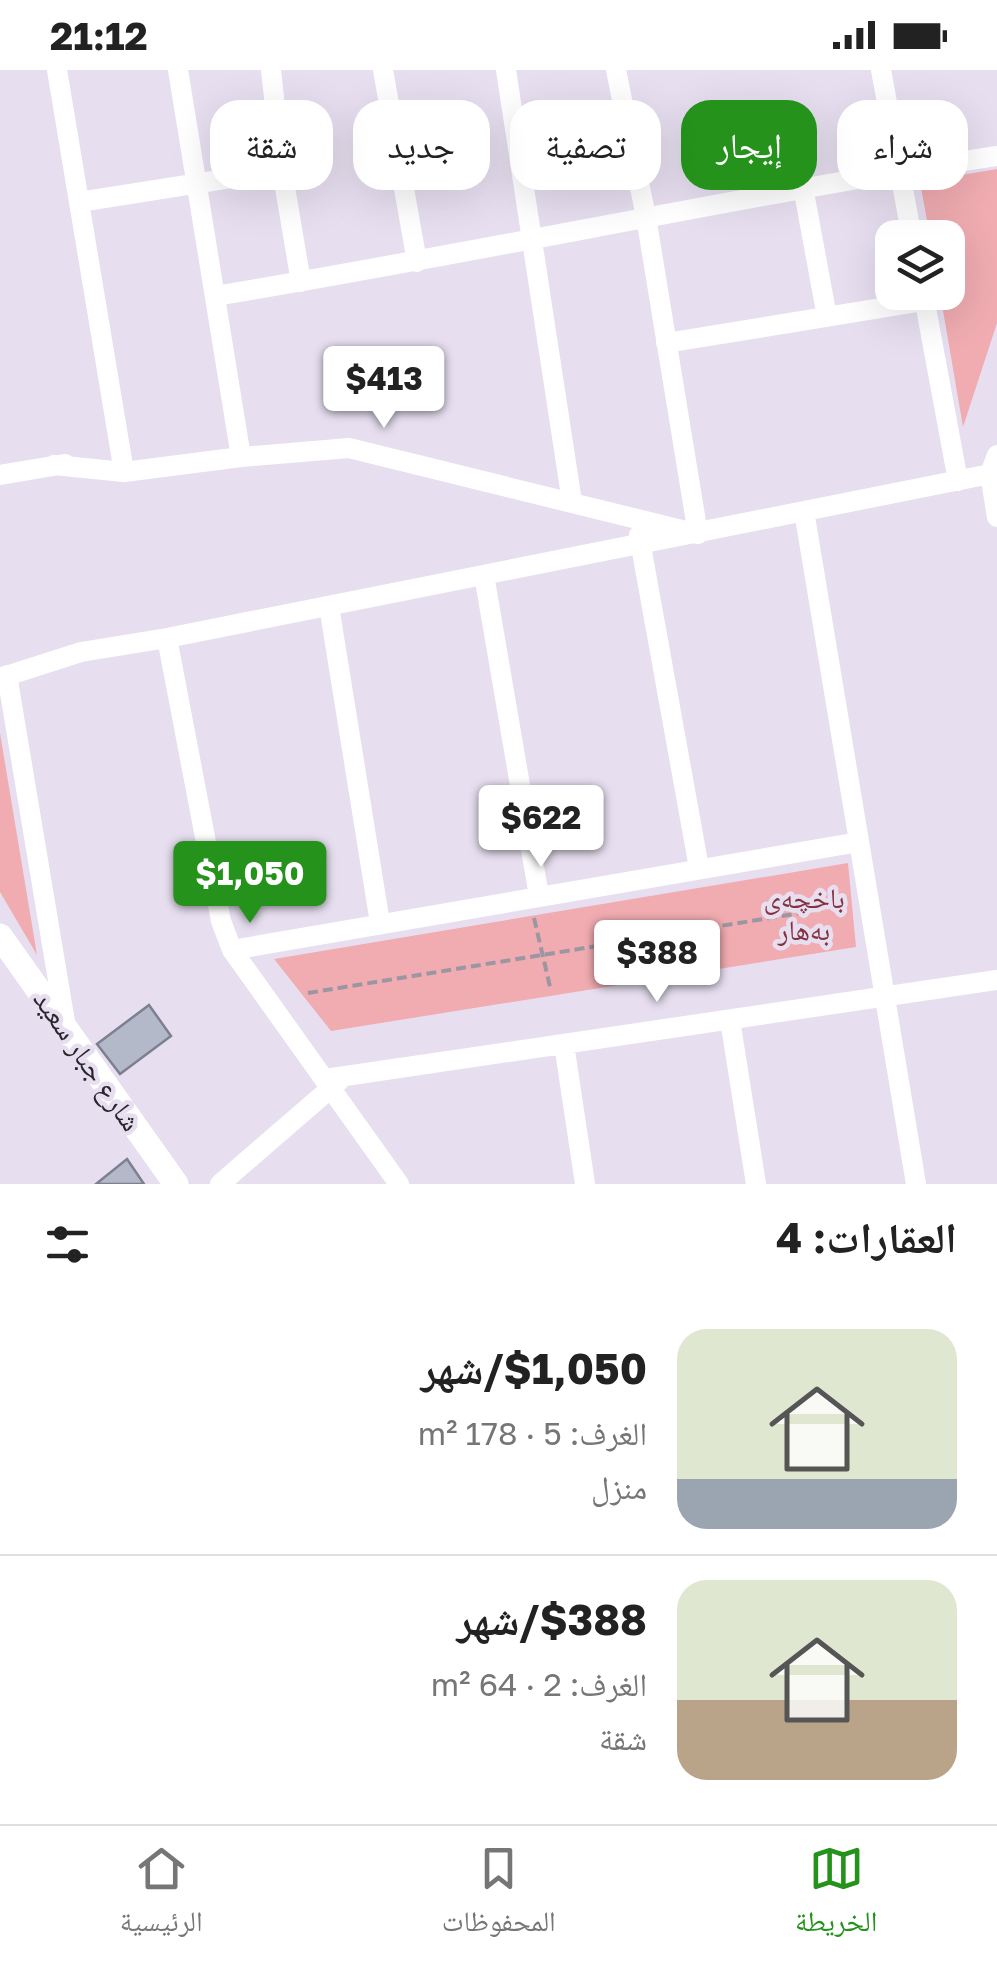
<!DOCTYPE html>
<html lang="ar">
<meta charset="utf-8">
<style>
:root{--surface:#fff;--page:#f6f6f6;--text:#222;--muted:#767676;--line:#e0e0e0;--accent:#24921b}
body{margin:0;font-family:"Golos Text","Noto Naskh Arabic",sans-serif;background:var(--page);color:var(--text);direction:rtl;height:100vh;display:flex;flex-direction:column;font-size:38px;white-space:nowrap}
*{box-sizing:border-box;margin:0}
p{font-size:32px;color:var(--muted)}
.icon{flex:none;width:55px;height:55px;fill:none;stroke:currentColor;stroke-width:2;stroke-linecap:round;stroke-linejoin:round}
.map{position:relative;height:1114px;overflow:hidden;direction:ltr}
.panel{display:flex;flex-direction:column;background:var(--surface);flex:1}
.panel>*{flex:none}
.hud{position:absolute;left:30px;top:30px;width:938px;height:90px;direction:rtl;display:flex;gap:20px}
.fabs{position:absolute;left:875px;top:150px;display:grid;gap:20px}
.fabs a{display:grid;place-items:center;width:90px;height:90px;border-radius:20px;background:var(--surface);box-shadow:0 10px 40px #0002;font-size:50px}
.price{position:absolute;translate:-50% -85px;padding:0 22px;border-radius:10px;background:#fff;color:#222;font-size:32px;line-height:65px;filter:drop-shadow(0 2px 5px #0008)}
.price::after{content:'';position:absolute;left:50%;top:60px;width:30px;height:22px;margin-left:-15px;background:inherit;clip-path:polygon(0 0,100% 0,50% 100%)}
.price.selected{background:var(--accent);color:#fff}
ul{padding:0;list-style:none}
li{display:flex;align-items:center;gap:30px;height:250px;padding:0 40px}
li+li{border-top:2px solid var(--line)}
li span{display:grid;place-items:center;flex:none;width:280px;height:200px;border-radius:30px;color:#555}
li>.icon{margin-inline-start:auto}
span .icon{width:120px;height:120px;fill:#fffc;stroke-width:1}
li b{font-size:42px}
h2{display:flex;justify-content:space-between;align-items:center;height:120px;padding:0 40px;font-size:42px}
.pill{padding:0 35px;border-radius:30px;background:var(--surface);box-shadow:0 10px 40px #0002;font-size:35px;line-height:90px}
.pill.selected{background:var(--accent);color:#fff}
.status{display:flex;justify-content:space-between;align-items:center;height:70px;padding:0 50px;background:var(--surface);direction:ltr}
.status svg{height:28px;fill:currentColor}
.tab-bar{display:flex;justify-content:space-around;align-items:center;height:140px;border-top:2px solid var(--line);background:var(--surface);font-size:28px;color:var(--muted)}
.tab-bar a{display:grid;justify-items:center;gap:5px}
.tab-bar .selected{color:var(--accent)}
.map>svg:first-child{display:block}
.green{fill:#f0acb1}
.building{fill:#b4b9ca;stroke:#7c8091;stroke-width:2.5}
.lines{fill:none;stroke-linecap:round;stroke-linejoin:round}
.path{stroke:#9c96a3;stroke-width:4;stroke-dasharray:10 5;stroke-linecap:butt}
.minor{stroke:#fff;stroke-width:20}
.tertiary{stroke:#fff;stroke-width:25}
.labels{text-anchor:middle;dominant-baseline:central;stroke-width:9;stroke-linejoin:round;paint-order:stroke}
.park-label{font-size:28px;fill:#84323e;stroke:#e7dff0}
.street-label{font-size:28px;fill:#29252c;stroke:#e7dff0}
</style>
<div class="status"><b>21:12</b><svg viewBox="0 0 49 12"><path d="M0 12V9h3v3zM5 12V6h3v6zM10 12V3h3v9zM15 12V0h3v12zM26 1h20v11H26zM47 4h2v5h-2z"/></svg></div>
<div class="map">
<svg width="997" height="1114" viewBox="0 0 997 1114">
<rect width="100%" height="100%" fill="#e7dff0"/>
<path class="green" d="M 997,99 L 997,253 L 963,357 L 940,223 L 948,222 L 948,168 L 930,167 L 920,112 Z
M 0,663 L 37,885 L 0,822 Z
M 848,793 L 856,877 L 331,961 L 274,889 Z"/>
<path class="building" d="M 149,935 L 171,966 L 120,1004 L 97,974 Z
M 127,1089 L 144,1114 L 96,1114 Z"/>
<g class="lines">
<path class="path" d="M 534,848 L 551,921
M 308,923 L 825,839"/>
<path class="minor" d="M 57,0 L 124,402
M 178,0 L 241,387
M 271,0 L 282,100 L 301,212
M 383,0 L 417,192
M 506,0 L 572,432
M 881,0 L 912,168
M 803,117 L 827,247
M 79,132 L 282,100
M 923,222 L 958,411
M 215,226 C 476,183 735,127 997,86
M 666,273 L 924,231
M 997,385 L 990,404 L 997,447
M 54,395 L 124,402 L 241,387 L 349,378 L 698,464 L 646,147 L 616,0
M 0,405 L 65,394
M 804,441 L 916,1114
M 639,465 L 699,798
M 484,505 L 539,826
M 329,536 L 380,853
M 167,568 L 221,851 L 232,880 L 399,1114
M 7,605 L 66,958
M 0,608 L 81,582 L 167,568 L 990,404
M 232,880 L 859,772
M 730,950 L 756,1114
M 564,974 L 585,1114
M 325,1009 L 997,910
M 220,1114 L 339,1011"/>
<path class="tertiary" d="M 0,866 L 176,1114"/>
</g>
<g class="labels">
<g class="park-label">
<text x="804" y="827">باخچەی<tspan x="804" dy="32">بەهار</tspan></text>
</g>
<g class="street-label">
<text transform="translate(88 990) rotate(55)">شارع جبار سعيد</text>
</g>
</g>
</svg>
<div class="fabs">
<a><svg class="icon" aria-label="layers" viewBox="0 0 24 24"><path d="M12 4l9 5-9 5-9-5zM3 14l9 5 9-5"/></svg></a>
</div>
<b class="price" style="left:384px;top:361px">$413</b>
<b class="price" style="left:541px;top:800px">$622</b>
<b class="price selected" style="left:250px;top:856px">$1,050</b>
<b class="price" style="left:657px;top:935px">$388</b>
<div class="hud">
<a class="pill">شراء</a>
<a class="pill selected">إيجار</a>
<a class="pill">تصفية</a>
<a class="pill">جديد</a>
<a class="pill">شقة</a>
</div>
</div>
<section class="panel">
<h2>العقارات: 4<svg class="icon" aria-label="filters" viewBox="0 0 24 24"><path d="M4 7h16M4 17h16"/><circle cx="9" cy="7" r="2"/><circle cx="15" cy="17" r="2"/></svg></h2>
<ul>
<li><span style="background:linear-gradient(#dfe7d0 75%,#9aa5b1 0)"><svg class="icon" aria-label="home" viewBox="0 0 24 24"><path d="M3 11l9-7 9 7M6 9v11h12V9"/></svg></span><div><b>$1,050/شهر</b><p>الغرف: 5 · 178 m²</p><p>منزل</p></div></li>
<li><span style="background:linear-gradient(#dfe7d0 60%,#b9a48a 0)"><svg class="icon" aria-label="home" viewBox="0 0 24 24"><path d="M3 11l9-7 9 7M6 9v11h12V9"/></svg></span><div><b>$388/شهر</b><p>الغرف: 2 · 64 m²</p><p>شقة</p></div></li>
</ul>
</section>
<nav class="tab-bar">
<a class="selected"><svg class="icon" aria-label="map" viewBox="0 0 24 24"><path d="M3 6l6-2 6 2 6-2v14l-6 2-6-2-6 2zM9 4v14M15 6v14"/></svg>الخريطة</a>
<a><svg class="icon" aria-label="saved" viewBox="0 0 24 24"><path d="M7 4h10v16l-5-4-5 4z"/></svg>المحفوظات</a>
<a><svg class="icon" aria-label="home" viewBox="0 0 24 24"><path d="M3 11l9-7 9 7M6 9v11h12V9"/></svg>الرئيسية</a>
</nav>
